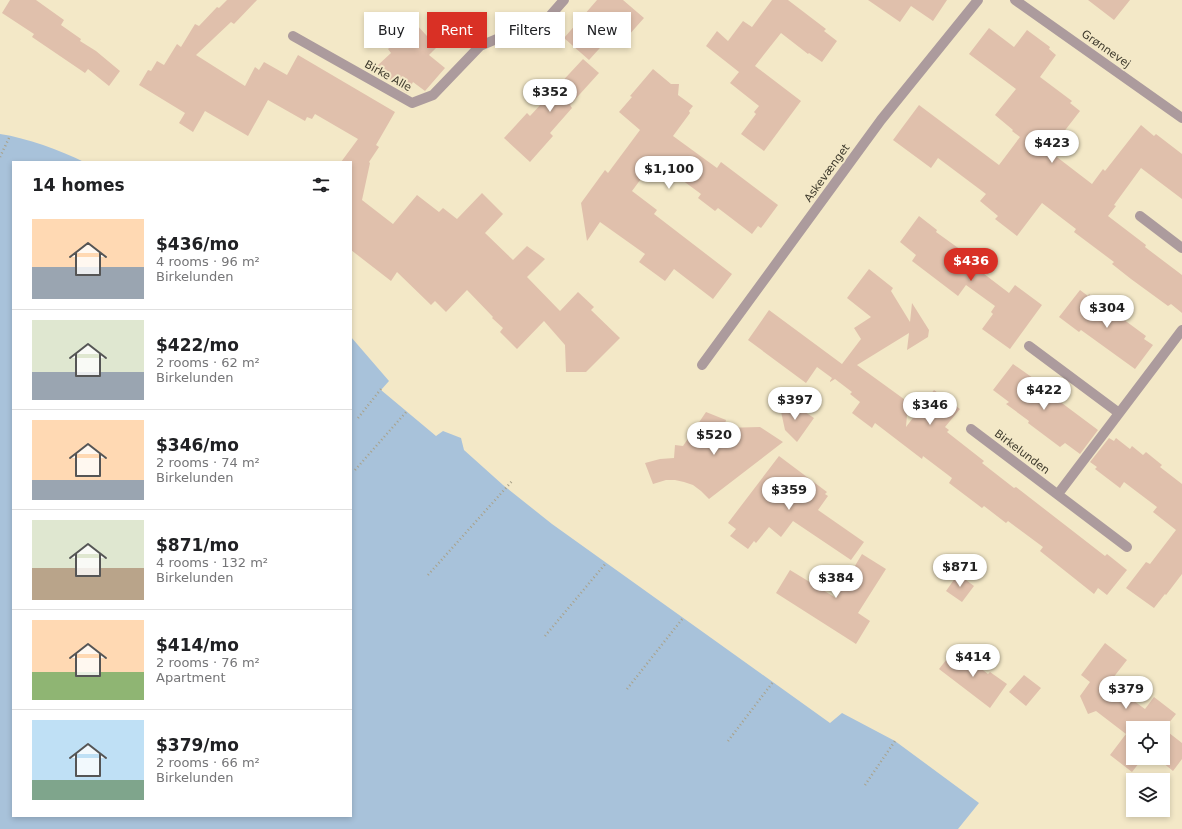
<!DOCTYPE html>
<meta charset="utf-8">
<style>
:root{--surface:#fff;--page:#f6f6f6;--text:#202124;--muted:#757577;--line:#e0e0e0;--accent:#d93025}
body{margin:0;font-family:"DejaVu Sans",sans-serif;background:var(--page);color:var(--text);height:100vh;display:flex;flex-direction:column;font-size:15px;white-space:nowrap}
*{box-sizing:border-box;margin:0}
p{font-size:13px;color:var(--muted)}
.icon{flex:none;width:22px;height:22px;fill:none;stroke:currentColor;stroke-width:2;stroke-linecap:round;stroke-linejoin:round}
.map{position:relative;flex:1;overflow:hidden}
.details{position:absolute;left:12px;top:161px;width:340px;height:656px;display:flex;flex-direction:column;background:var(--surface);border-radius:0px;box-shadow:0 2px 6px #0003}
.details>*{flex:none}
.guide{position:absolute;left:364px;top:12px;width:380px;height:36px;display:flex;gap:8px}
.buttons{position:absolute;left:1126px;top:721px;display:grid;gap:8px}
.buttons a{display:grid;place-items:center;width:44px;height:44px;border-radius:0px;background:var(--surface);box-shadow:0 2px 6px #0003;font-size:20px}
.price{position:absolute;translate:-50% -34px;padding:0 9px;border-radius:14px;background:#fff;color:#222;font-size:13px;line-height:26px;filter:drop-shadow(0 1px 2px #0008)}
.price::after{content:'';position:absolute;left:50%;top:24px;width:12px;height:9px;margin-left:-6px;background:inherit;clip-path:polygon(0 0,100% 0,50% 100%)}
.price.active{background:var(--accent);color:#fff}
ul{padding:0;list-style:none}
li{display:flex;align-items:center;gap:12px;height:100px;padding:0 20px}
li+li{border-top:1px solid var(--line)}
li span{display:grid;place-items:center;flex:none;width:112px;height:80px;border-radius:0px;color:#555}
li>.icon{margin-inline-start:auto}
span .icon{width:48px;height:48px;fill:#fffc;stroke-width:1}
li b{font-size:17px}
h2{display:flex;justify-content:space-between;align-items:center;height:48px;padding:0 20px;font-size:17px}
.pill{padding:0 14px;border-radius:0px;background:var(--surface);box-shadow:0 2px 6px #0003;font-size:14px;line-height:36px}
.pill.active{background:var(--accent);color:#fff}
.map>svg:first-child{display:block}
.water{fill:#a8c2da}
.building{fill:#e0c0ac}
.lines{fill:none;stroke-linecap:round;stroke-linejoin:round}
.path{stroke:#a9a188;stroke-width:2.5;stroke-dasharray:1 3;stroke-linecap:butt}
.minor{stroke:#ac9b9d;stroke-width:10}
.tertiary{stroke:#ac9b9d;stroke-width:10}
.labels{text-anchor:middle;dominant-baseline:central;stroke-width:4;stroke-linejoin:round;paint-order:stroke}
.street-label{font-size:11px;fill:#3d392c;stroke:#f3e8c7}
</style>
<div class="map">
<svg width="1182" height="829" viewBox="0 0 1182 829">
<rect width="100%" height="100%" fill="#f3e8c7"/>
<path class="water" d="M 0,134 C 27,138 60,150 84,162 L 13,162 L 13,816 L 351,816 L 351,337 L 389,381 L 381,390 L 436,436 L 443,431 L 461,438 L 464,450 L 503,485 L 552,524 L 830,723 L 842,713 L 895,741 L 979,803 L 958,829 L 0,829 Z"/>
<path class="building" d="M 10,0 L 36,0 L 64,20 L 61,25 L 81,39 L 80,41 L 96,51 L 120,71 L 109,86 L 88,69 L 85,73 L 32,37 L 34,34 L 2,13 Z
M 227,0 L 257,0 L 234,24 L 231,22 L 196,55 L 245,86 L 255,67 L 259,70 L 264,62 L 287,75 L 298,55 L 395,112 L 376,145 L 379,147 L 369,162 L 370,163 L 362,200 L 393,224 L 417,195 L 439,212 L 443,208 L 457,219 L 482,193 L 503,214 L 485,233 L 513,260 L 527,246 L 545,259 L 527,277 L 560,311 L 578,292 L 594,307 L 591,310 L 620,338 L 586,372 L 566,372 L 565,345 L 544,321 L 517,349 L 500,332 L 503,328 L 492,318 L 493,317 L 467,290 L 446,312 L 435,301 L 431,305 L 397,272 L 391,281 L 351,250 L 351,162 L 341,162 L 358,139 L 315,114 L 312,119 L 307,117 L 305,121 L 268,100 L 248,136 L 205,111 L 193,132 L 179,123 L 185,113 L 139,85 L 148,70 L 151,71 L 157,61 L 164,65 L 177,44 L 181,47 L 195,24 L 199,26 L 217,7 L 219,8 Z
M 597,0 L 623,0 L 644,18 L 628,36 L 618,28 L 589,60 L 564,38 Z
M 772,0 L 788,0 L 826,29 L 824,31 L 837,41 L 822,62 L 809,53 L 808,54 L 781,33 L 755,66 L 801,101 L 764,151 L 741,134 L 756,114 L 754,112 L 759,106 L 730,83 L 739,72 L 706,46 L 717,31 L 728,41 L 743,21 L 752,27 Z
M 868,0 L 947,0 L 933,21 L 911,6 L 900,22 Z
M 1088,0 L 1130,0 L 1114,20 Z
M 416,24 L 437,47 L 429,55 L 445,68 L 425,91 L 413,82 L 407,93 L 396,86 L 377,66 L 391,53 L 388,49 Z
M 989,28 L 1014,47 L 1027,30 L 1050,47 L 1049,49 L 1056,55 L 1040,77 L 1072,101 L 1070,103 L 1080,111 L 1049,151 L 1092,184 L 1103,169 L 1105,171 L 1141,125 L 1154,136 L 1156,134 L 1182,154 L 1182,199 L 1141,168 L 1114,205 L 1116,206 L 1108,216 L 1146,245 L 1145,247 L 1182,275 L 1182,313 L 1171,304 L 1168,306 L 1131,279 L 1112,264 L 1114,262 L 1074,232 L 1076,229 L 1042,203 L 1017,236 L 995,219 L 998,216 L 980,201 L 986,194 L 938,158 L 931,168 L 893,140 L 919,105 L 999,165 L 1020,137 L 1012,131 L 1013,130 L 995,115 L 1016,89 L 969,54 Z
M 583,59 L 599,73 L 570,105 L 572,108 L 550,133 L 553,136 L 530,162 L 504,138 L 527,113 L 530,116 Z
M 653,69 L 671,84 L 679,84 L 678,95 L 693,106 L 689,111 L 690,113 L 673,136 L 717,168 L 721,162 L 778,205 L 761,228 L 758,226 L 752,234 L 718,208 L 715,211 L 698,198 L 701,194 L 655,160 L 632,191 L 657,210 L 654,214 L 732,274 L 713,299 L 674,269 L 665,281 L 639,262 L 645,254 L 600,222 L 587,241 L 581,203 L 605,170 L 608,173 L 640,130 L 619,112 L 632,97 L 630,96 Z
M 919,216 L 937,230 L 936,232 L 961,250 L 958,254 L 1009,293 L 1015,285 L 1042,305 L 1010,349 L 982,329 L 993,314 L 991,312 L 995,306 L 966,285 L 958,296 L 912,261 L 916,255 L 900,242 Z
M 869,269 L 893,288 L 891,291 L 910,322 L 912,303 L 929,330 L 928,337 L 907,350 L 909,333 L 857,365 L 908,402 L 906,427 L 934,390 L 960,409 L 945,427 L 949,430 L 947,432 L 984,461 L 982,463 L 1014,488 L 1016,487 L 1105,556 L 1107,554 L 1127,570 L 1107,595 L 1098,588 L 1094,594 L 1040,551 L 1043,547 L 1008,521 L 1006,523 L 984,506 L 982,508 L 949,483 L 952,478 L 923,456 L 922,459 L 875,423 L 872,428 L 852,413 L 860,402 L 850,394 L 852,392 L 835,379 L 830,382 L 830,381 L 832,378 L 817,367 L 806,383 L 748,340 L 769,310 L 842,364 L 861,339 L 854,328 L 871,317 L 847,298 Z
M 1080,290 L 1088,296 L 1089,294 L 1146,336 L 1144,339 L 1153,345 L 1135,369 L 1081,330 L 1079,332 L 1059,317 Z
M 1013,364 L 1040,383 L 1039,386 L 1098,430 L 1080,454 L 1065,443 L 1060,447 L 1028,423 L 1029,421 L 1006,404 L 1009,402 L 993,390 Z
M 793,404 L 814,418 L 797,442 L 785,430 L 780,407 Z
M 706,412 L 726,420 L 724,428 L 760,427 L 783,442 L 709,499 L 701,491 L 693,485 L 684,482 L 675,480 L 666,480 L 653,484 L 645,463 L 660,459 L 674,458 L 675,445 L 683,446 Z
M 1109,438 L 1114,441 L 1116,438 L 1130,449 L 1132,446 L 1143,455 L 1146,452 L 1162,465 L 1160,467 L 1182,484 L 1182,574 L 1166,595 L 1165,594 L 1154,608 L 1126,588 L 1146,562 L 1150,564 L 1176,530 L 1153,512 L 1157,507 L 1124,482 L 1120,488 L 1095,469 L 1097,467 L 1090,462 Z
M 779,456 L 827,492 L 825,494 L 828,496 L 818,510 L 864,542 L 851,560 L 793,521 L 781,537 L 769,527 L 756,543 L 754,541 L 748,549 L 730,536 L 736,529 L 728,523 Z
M 862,554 L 886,569 L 858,613 L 870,621 L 856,644 L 776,593 L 790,570 L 836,598 Z
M 958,574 L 974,586 L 962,602 L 946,591 Z
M 1105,643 L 1127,660 L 1109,683 L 1145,709 L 1154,697 L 1176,714 L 1164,729 L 1182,743 L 1182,759 L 1173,771 L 1157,758 L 1163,758 L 1163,728 L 1133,728 L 1133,758 L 1143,758 L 1132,772 L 1110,755 L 1126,734 L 1096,711 L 1088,714 L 1080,696 L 1090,682 L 1081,675 Z
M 955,649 L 988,674 L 990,672 L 1007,684 L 990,708 L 939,669 Z
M 1024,675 L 1041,688 L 1026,706 L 1009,692 Z"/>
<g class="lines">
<path class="path" d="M 0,157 L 10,136
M 358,418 L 381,389
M 355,470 L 407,411
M 428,575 L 513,480
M 545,636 L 606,563
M 627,689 L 683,618
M 728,741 L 773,682
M 865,785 L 895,741"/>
<path class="minor" d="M 293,36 L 412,103 L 433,95 L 480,46 L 549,17 L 564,0
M 1140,216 L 1182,248
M 1029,346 L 1119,413
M 702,365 L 881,120 L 978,0
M 971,429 L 1127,547
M 1058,494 L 1182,330"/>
<path class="tertiary" d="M 1015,0 L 1182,118"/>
</g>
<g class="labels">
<g class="street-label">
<text transform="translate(1106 49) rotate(35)">Grønnevej</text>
<text transform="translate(388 76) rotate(29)">Birke Alle</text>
<text transform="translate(827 173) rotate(-54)">Askevænget</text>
<text transform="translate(1022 452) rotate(37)">Birkelunden</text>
</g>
</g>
</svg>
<div class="buttons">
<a><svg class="icon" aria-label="locate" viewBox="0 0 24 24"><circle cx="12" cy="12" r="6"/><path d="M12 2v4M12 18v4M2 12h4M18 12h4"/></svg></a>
<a><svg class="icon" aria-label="layers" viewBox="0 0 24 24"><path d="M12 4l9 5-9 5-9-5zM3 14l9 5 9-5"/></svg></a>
</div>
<b class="price" style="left:550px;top:113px">$352</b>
<b class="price" style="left:1052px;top:164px">$423</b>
<b class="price" style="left:669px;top:190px">$1,100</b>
<b class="price active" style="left:971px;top:282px">$436</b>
<b class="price" style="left:1107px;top:329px">$304</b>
<b class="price" style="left:1044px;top:411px">$422</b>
<b class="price" style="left:795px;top:421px">$397</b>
<b class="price" style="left:930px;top:426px">$346</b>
<b class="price" style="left:714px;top:456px">$520</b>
<b class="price" style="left:789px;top:511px">$359</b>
<b class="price" style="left:960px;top:588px">$871</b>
<b class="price" style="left:836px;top:599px">$384</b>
<b class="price" style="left:973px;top:678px">$414</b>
<b class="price" style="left:1126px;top:710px">$379</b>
<div class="guide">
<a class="pill">Buy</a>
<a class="pill active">Rent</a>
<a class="pill">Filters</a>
<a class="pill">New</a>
</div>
<section class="details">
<h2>14 homes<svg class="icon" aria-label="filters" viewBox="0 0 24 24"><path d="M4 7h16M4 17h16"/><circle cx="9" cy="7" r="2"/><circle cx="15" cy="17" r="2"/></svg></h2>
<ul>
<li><span style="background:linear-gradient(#ffd9b3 60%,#9aa5b1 0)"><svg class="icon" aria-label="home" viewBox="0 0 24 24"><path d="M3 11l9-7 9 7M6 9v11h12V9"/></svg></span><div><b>$436/mo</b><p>4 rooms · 96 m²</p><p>Birkelunden</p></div></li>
<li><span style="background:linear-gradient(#dfe7d0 65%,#9aa5b1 0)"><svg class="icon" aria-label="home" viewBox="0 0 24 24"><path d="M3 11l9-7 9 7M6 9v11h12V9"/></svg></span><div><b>$422/mo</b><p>2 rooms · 62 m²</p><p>Birkelunden</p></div></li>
<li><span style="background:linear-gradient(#ffd9b3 75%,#9aa5b1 0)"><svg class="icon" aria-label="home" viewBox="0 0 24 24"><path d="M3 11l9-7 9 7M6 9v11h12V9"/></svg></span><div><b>$346/mo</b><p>2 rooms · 74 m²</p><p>Birkelunden</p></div></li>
<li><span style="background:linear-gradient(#dfe7d0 60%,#b9a48a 0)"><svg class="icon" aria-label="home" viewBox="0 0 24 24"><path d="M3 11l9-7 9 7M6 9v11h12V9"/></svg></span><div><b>$871/mo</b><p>4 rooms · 132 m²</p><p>Birkelunden</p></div></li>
<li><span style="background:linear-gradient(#ffd9b3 65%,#8fb573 0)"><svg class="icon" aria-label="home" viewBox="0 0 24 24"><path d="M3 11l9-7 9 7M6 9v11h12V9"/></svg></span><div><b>$414/mo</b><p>2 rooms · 76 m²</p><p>Apartment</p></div></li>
<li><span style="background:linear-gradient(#bfe0f5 75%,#7fa58c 0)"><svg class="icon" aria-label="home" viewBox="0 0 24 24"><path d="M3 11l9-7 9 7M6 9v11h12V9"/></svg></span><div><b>$379/mo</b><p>2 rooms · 66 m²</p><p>Birkelunden</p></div></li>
</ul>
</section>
</div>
